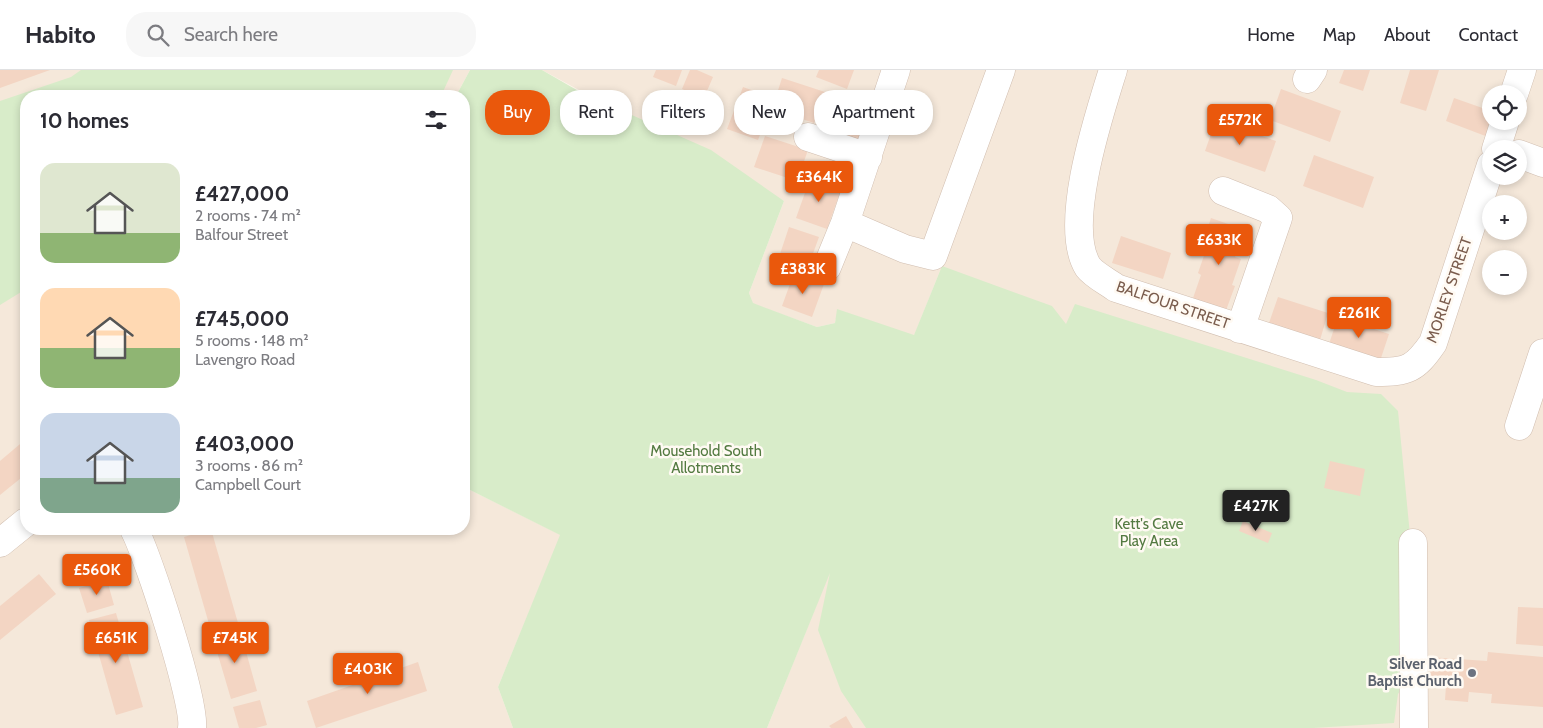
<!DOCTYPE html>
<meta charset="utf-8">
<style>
:root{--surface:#fff;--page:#f7f7f7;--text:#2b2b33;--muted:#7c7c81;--line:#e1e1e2;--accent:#ea580c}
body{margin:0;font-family:Cabin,sans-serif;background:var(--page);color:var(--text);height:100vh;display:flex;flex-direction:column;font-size:19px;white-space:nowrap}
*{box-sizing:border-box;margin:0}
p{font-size:16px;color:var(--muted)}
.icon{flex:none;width:28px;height:28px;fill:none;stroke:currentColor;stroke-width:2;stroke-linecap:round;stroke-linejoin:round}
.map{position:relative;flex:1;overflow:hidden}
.sheet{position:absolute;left:20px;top:20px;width:450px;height:445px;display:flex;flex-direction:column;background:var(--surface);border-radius:20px;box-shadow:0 2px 8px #0003}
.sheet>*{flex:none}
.hud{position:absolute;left:485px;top:20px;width:475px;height:45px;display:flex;gap:10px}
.controls{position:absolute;left:1482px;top:15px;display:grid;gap:10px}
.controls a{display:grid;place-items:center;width:45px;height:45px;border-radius:50%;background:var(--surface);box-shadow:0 2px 8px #0003;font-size:25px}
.price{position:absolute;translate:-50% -42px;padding:0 11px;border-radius:5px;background:var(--accent);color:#fff;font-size:16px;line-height:32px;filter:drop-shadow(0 1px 2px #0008)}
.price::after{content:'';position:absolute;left:50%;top:30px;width:15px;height:11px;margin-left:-8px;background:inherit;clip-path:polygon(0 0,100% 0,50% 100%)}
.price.active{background:#222;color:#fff}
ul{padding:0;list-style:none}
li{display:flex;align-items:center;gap:15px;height:125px;padding:0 20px}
li span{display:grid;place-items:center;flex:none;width:140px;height:100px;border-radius:15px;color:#555}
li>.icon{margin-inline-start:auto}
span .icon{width:60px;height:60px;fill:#fffc;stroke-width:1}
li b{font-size:21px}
h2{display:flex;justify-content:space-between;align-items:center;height:60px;padding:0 20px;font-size:21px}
.tag{padding:0 18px;border-radius:20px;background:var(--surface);box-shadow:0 2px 8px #0003;font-size:18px;line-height:45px}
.tag.active{background:var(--accent);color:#fff}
header{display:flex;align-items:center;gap:30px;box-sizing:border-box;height:70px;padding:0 25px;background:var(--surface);border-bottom:1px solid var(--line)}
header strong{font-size:24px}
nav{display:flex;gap:28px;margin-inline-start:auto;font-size:18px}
.search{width:350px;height:45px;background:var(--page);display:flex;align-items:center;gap:12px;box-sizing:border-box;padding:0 18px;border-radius:20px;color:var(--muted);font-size:19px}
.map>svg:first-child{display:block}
.residential{fill:#f5e8da;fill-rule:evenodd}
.green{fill:#d8ecc9}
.building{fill:#f3d5c3}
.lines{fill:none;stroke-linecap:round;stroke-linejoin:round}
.minor-casing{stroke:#d1beb0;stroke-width:29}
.minor{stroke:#fff;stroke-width:28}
.worship-dot{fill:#6b7280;stroke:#fffaf3;stroke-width:2}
.labels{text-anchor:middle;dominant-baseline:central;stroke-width:5;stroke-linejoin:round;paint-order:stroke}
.street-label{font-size:15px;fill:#7a5c4d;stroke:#fffaf3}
.park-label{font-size:15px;fill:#537a41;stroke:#fffaf3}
.worship-label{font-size:15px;font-weight:bold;fill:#5b616d;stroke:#fffaf3;text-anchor:end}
</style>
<header>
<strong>Habito</strong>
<div class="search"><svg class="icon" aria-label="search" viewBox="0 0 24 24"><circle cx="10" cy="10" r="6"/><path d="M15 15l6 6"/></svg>Search here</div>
<nav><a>Home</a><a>Map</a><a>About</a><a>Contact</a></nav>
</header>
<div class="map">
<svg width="1543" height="658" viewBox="0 0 1543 658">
<rect width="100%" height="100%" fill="#fdf6ec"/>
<path class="residential" d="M 0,0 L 470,0 L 456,26 L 26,26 L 26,459 L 464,459 L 464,417 L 561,465 L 498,617 L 513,658 L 0,658 Z
M 542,0 L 1543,0 L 1543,658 L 767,658 L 831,499 L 942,196 L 914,266 L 838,240 L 835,253 L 817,257 L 753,234 L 749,223 L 784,131 ZM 1491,24 L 1519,24 L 1519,51 L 1491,51 ZM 1491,79 L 1519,79 L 1519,106 L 1491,106 ZM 1491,134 L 1519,134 L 1519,161 L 1491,161 ZM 1491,189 L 1519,189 L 1519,216 L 1491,216 Z"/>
<path class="green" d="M 81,0 L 453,0 L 441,26 L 26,26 L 26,219 L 0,235 L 0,31 L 71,7 Z
M 470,0 L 542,0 L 582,23 L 711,80 L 784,131 L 749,223 L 753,233 L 817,257 L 835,253 L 837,239 L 914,265 L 942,196 L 1052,236 L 1066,254 L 1075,234 L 1316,310 L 1347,322 L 1381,324 L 1398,341 L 1413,496 L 1401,620 L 1398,624 L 1394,653 L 1313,658 L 866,658 L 841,621 L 818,560 L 830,503 L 767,658 L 513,658 L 498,617 L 560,465 L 464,417 L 464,26 L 456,26 Z"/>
<path class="building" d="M 0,0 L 50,0 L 0,18 Z
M 656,0 L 682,0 L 676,16 L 653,7 Z
M 690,0 L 697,0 L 713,7 L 704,28 L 682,19 Z
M 819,0 L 854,0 L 847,19 L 816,7 Z
M 1344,0 L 1370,0 L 1363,21 L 1339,13 Z
M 1410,0 L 1439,0 L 1426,41 L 1400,33 Z
M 782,8 L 825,22 L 814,53 L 772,39 Z
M 743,17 L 774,28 L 758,70 L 727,59 Z
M 1281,19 L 1341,41 L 1330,72 L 1270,50 Z
M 828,27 L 870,41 L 860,73 L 817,58 Z
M 1454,28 L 1491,41 L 1488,67 L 1446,51 Z
M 1216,50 L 1276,71 L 1265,102 L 1205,81 Z
M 765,66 L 808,80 L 797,111 L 754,97 Z
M 1314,85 L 1374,107 L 1363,138 L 1303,116 Z
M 811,106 L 842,117 L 827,159 L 796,148 Z
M 1211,148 L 1245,160 L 1235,187 L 1241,189 L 1232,215 L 1235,216 L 1225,243 L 1192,231 L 1201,205 L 1198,203 L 1207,177 L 1202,175 Z
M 789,157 L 819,167 L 807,200 L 778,190 Z
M 1121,166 L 1171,183 L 1163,209 L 1112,193 Z
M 794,203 L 824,214 L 812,247 L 782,236 Z
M 1278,227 L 1328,243 L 1320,270 L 1269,253 Z
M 1338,247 L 1389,264 L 1380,291 L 1329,274 Z
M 26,369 L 26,404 L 0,425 L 0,391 Z
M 1330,391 L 1365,399 L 1360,426 L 1324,418 Z
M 1243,451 L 1272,463 L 1268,473 L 1239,461 Z
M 211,459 L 238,553 L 211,561 L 184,467 Z
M 39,504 L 56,524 L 0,570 L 0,536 Z
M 107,510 L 114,535 L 87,543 L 79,518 Z
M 1518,537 L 1543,538 L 1543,576 L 1516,574 Z
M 116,543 L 143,637 L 116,645 L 89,550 Z
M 240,560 L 257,621 L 231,629 L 213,568 Z
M 1488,582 L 1543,587 L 1543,637 L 1491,633 L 1492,624 L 1469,622 L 1468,632 L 1445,630 L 1446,616 L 1426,614 L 1428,587 L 1487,591 Z
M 418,592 L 427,621 L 316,658 L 307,631 Z
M 260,630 L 267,655 L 256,658 L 239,658 L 233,637 Z
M 846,646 L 853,658 L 831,658 L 829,656 Z"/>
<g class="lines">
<g class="minor-casing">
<path id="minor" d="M 1113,0 C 1099,45 1062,156 1088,197 C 1094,205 1108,212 1116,218 L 1376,302 C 1408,302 1415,299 1433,273 L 1491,95
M 1307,9 L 1313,0
M 1514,24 L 1522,0
M 808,67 L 868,87
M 1496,79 L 1505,51
M 1519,84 L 1543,93
M 1223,121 L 1268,139 L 1278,148 L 1240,259
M 845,153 L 905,179 L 933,186 L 1001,0
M 827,197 L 845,153 L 896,0
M 1519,356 L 1543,283
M 134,459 C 148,485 196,633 192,658
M 0,473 L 26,452
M 1413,473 L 1414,658"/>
</g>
<use href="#minor" class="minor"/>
</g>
<circle class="worship-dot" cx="1472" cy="603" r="5"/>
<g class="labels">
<g class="street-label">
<text transform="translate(1449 220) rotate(-71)">MORLEY STREET</text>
<text transform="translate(1173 235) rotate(19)">BALFOUR STREET</text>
</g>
<g class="park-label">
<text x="706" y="381">Mousehold South<tspan x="706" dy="17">Allotments</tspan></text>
<text x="1149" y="454">Kett's Cave<tspan x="1149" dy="17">Play Area</tspan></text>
</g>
<g class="worship-label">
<text x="1462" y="594">Silver Road<tspan x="1462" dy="17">Baptist Church</tspan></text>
</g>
</g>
</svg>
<div class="controls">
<a><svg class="icon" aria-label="locate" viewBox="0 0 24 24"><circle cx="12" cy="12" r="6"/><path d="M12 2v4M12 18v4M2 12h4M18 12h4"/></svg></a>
<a><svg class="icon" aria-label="layers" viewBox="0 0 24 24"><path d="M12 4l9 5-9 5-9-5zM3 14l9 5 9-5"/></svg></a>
<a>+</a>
<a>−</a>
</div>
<b class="price" style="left:1240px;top:76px">£572K</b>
<b class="price" style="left:819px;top:133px">£364K</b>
<b class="price" style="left:1219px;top:196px">£633K</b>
<b class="price" style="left:803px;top:225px">£383K</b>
<b class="price" style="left:1359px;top:269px">£261K</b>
<b class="price active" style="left:1256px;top:462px">£427K</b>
<b class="price" style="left:97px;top:526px">£560K</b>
<b class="price" style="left:116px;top:594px">£651K</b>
<b class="price" style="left:235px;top:594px">£745K</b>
<b class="price" style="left:368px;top:625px">£403K</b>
<div class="hud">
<a class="tag active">Buy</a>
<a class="tag">Rent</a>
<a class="tag">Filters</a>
<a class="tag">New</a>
<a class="tag">Apartment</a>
</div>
<section class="sheet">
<h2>10 homes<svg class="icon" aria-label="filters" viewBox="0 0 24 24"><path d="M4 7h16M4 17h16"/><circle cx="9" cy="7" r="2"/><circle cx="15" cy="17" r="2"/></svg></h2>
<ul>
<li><span style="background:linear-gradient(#dfe7d0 70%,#8fb573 0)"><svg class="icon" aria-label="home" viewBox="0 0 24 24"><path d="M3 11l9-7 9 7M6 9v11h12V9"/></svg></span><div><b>£427,000</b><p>2 rooms · 74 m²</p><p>Balfour Street</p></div></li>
<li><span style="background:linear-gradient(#ffd9b3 60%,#8fb573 0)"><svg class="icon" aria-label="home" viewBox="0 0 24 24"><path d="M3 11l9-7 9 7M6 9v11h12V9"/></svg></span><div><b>£745,000</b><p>5 rooms · 148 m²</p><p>Lavengro Road</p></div></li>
<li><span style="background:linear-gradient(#c9d6e8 65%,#7fa58c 0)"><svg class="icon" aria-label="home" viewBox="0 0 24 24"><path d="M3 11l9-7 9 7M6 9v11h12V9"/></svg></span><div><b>£403,000</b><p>3 rooms · 86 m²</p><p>Campbell Court</p></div></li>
</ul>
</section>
</div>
